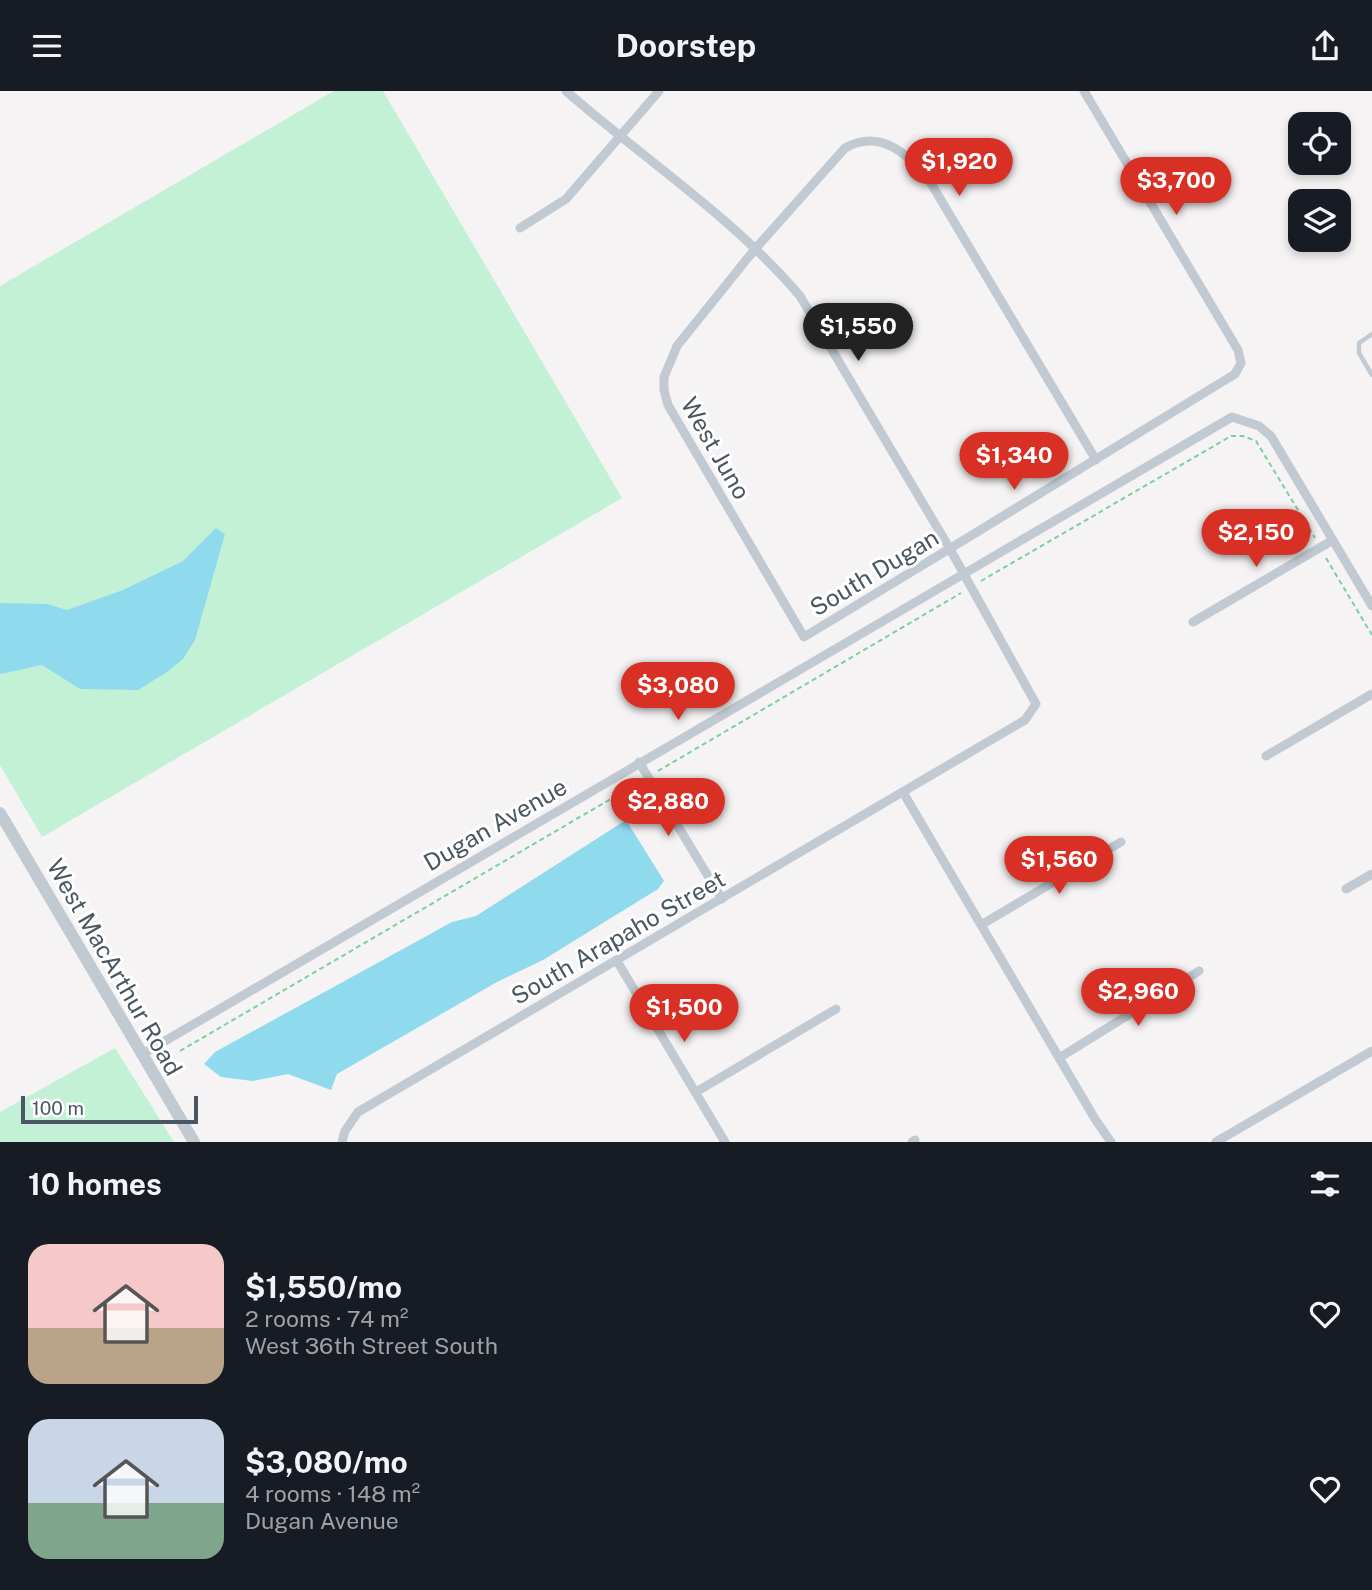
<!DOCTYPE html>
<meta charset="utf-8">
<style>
:root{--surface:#171b24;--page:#20242c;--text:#f1f3f6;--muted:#9ea1a6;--accent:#d93025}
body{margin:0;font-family:"Public Sans",sans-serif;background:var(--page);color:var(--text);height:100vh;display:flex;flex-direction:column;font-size:26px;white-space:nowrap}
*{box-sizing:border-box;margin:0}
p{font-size:23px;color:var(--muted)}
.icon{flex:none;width:38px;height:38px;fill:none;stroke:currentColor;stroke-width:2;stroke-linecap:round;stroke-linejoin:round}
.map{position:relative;height:1051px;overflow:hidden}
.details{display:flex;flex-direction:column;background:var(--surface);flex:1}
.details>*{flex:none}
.tools{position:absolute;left:1288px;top:21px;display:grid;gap:14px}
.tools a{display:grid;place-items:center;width:63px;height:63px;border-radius:14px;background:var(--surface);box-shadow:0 4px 10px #0003;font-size:35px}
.scale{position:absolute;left:21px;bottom:18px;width:177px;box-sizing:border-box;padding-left:7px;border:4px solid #4a5661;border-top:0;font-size:19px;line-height:24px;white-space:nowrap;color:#4a5661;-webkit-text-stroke:5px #fff;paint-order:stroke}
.price{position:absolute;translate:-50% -60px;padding:0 16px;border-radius:24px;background:var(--accent);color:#fff;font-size:23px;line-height:46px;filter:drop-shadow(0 2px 4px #0008)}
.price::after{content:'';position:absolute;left:50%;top:42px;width:21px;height:16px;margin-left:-10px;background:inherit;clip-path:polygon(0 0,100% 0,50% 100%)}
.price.selected{background:#222;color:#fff}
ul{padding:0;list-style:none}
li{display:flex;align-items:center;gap:21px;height:175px;padding:0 28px}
li span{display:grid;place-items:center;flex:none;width:196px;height:140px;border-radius:21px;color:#555}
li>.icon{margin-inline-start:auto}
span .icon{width:84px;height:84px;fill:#fffc;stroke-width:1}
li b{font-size:30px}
h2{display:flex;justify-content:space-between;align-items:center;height:84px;padding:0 28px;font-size:30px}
header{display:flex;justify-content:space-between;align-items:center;height:91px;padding:0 28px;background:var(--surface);font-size:32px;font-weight:700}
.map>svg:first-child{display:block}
.green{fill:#c3f1d5}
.water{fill:#90daee}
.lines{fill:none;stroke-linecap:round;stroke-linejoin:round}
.path{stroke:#7ad0a6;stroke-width:2;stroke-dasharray:5 3.5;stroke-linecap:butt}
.service{stroke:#c1cad2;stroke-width:4.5}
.minor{stroke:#c1cad2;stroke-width:9}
.tertiary{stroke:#c1cad2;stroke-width:12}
.labels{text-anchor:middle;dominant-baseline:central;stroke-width:6;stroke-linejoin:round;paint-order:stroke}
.street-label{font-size:24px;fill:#4a5661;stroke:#fff}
</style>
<header><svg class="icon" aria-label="menu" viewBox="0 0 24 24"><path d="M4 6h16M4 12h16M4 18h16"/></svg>Doorstep<svg class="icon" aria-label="share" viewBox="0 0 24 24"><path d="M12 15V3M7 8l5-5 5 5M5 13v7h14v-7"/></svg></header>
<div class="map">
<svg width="1372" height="1051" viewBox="0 0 1372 1051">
<rect width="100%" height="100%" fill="#f5f3f3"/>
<path class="green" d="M 334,0 L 383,0 L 622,407 L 42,746 L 0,674 L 0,195 Z
M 115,957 L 174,1051 L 0,1051 L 0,1021 Z"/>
<path class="water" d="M 216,437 L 225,443 L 195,549 L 183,568 L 167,581 L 138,599 L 80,598 L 42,574 L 0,583 L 0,512 L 47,513 L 67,519 L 123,499 L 183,470 Z
M 626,729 L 664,790 L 658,798 L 543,869 L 497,891 L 337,983 L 331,999 L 288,983 L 253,990 L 221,986 L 204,973 L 215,961 L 423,847 L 452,831 L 476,825 Z"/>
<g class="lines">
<path class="path" d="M 1326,467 L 1372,544
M 981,490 L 1231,345 L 1243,345 L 1256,350 L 1315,447
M 658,680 L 961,502
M 180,960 L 638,692"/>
<path class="service" d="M 1372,243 L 1359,252 L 1359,262 L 1372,284"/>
<path class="minor" d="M 1084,0 L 1238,259 L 1241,272 L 1235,283 C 1092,371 948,459 804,546 L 668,314 L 664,299 L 664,286 L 677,255 L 755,158 L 845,57 C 880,37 908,63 929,89 L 1096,369
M 520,137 L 566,108 L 659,0
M 1193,531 L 1333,449
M 1266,665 L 1372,603
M 639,671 L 722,808
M 904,703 L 1095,1028 L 1111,1051
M 1346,798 L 1372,783
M 981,834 L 1121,751
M 617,870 L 725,1051
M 141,964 L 1232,326 L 1259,335 L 1271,345 L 1372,515
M 1059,967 L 1199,880
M 696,1001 L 836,918
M 342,1051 L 345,1040 L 358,1021 L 1025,629 L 1036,613 L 950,458 L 800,205 C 733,126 644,68 566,0
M 912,1051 L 915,1049
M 1216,1051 L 1372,960"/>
<path class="tertiary" d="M 0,722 L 194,1051"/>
</g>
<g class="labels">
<g class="street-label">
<text transform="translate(716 357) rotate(60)">West Juno</text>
<text transform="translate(874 481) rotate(-31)">South Dugan</text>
<text transform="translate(495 733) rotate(-30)">Dugan Avenue</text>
<text transform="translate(618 846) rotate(-30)">South Arapaho Street</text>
<text transform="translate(115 876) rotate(60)">West MacArthur Road</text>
</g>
</g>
</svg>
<div class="tools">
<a><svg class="icon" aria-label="locate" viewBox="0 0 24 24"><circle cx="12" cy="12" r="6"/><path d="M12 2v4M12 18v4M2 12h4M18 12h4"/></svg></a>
<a><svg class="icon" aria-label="layers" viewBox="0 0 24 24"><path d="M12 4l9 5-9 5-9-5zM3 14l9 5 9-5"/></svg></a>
</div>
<div class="scale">100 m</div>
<b class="price" style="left:959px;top:107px">$1,920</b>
<b class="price" style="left:1176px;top:126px">$3,700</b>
<b class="price selected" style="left:858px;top:272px">$1,550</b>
<b class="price" style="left:1014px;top:401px">$1,340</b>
<b class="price" style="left:1256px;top:478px">$2,150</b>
<b class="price" style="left:678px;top:631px">$3,080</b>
<b class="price" style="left:668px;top:747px">$2,880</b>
<b class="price" style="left:1059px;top:805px">$1,560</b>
<b class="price" style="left:1138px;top:937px">$2,960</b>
<b class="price" style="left:684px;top:953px">$1,500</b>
</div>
<section class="details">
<h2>10 homes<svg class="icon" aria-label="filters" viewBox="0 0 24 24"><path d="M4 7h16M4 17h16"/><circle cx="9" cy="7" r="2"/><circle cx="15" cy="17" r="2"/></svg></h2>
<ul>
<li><span style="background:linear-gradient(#f6c9c9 60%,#b9a48a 0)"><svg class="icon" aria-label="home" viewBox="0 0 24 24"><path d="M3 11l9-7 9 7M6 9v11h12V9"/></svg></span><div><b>$1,550/mo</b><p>2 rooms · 74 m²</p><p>West 36th Street South</p></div><svg class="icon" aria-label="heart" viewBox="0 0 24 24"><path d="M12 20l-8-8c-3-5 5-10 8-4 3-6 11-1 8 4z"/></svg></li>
<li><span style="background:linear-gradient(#c9d6e8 60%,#7fa58c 0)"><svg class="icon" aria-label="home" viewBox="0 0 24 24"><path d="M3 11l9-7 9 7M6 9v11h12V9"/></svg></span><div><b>$3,080/mo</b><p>4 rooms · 148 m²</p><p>Dugan Avenue</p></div><svg class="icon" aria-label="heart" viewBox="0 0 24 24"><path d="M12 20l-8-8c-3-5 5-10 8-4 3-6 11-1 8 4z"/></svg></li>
</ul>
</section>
